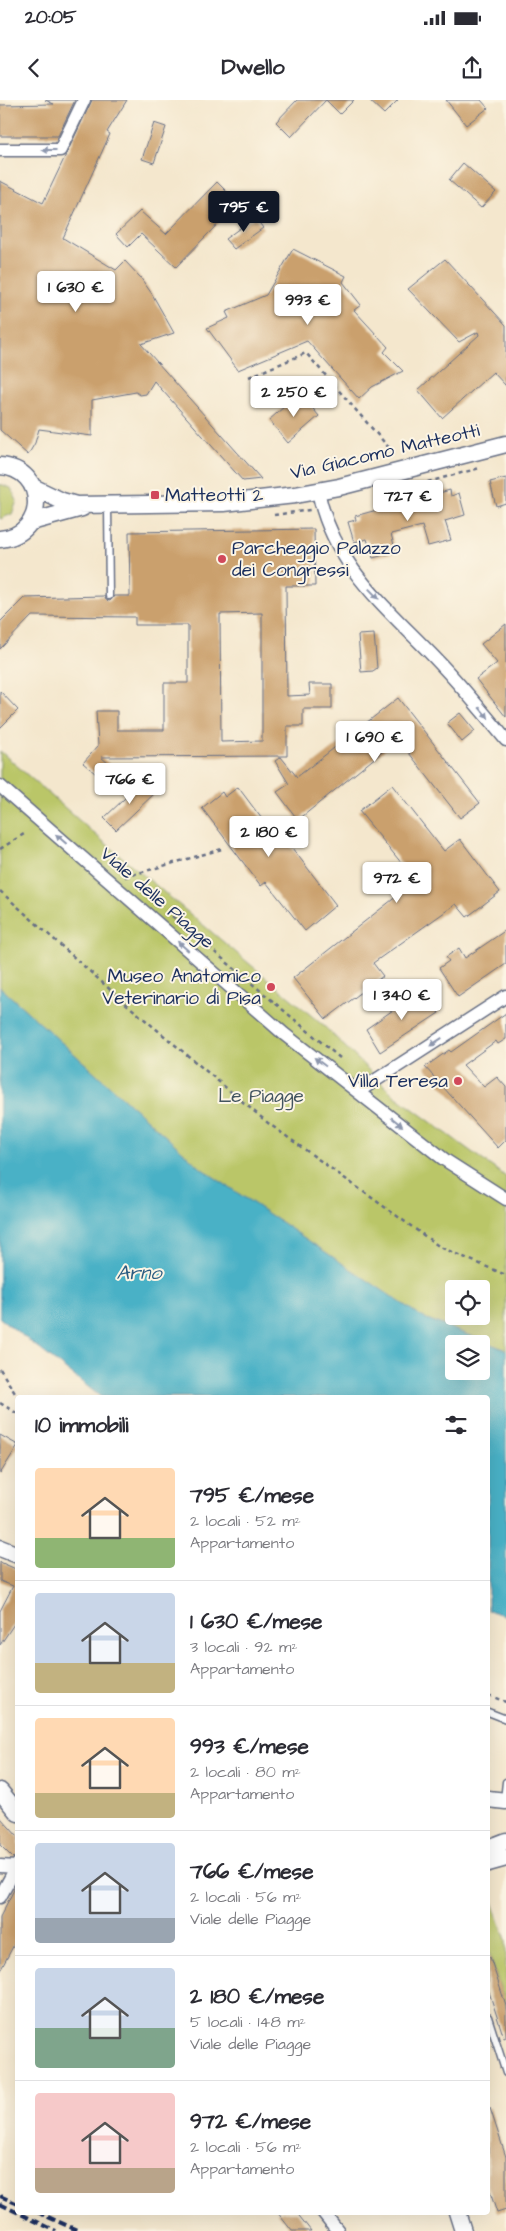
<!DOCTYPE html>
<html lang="it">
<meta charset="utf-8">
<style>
:root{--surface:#fff;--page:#f7f7f7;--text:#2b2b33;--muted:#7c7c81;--line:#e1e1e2;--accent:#111827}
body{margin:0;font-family:"Architects Daughter",sans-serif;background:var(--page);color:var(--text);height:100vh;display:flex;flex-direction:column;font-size:19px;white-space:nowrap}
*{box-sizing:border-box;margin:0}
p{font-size:16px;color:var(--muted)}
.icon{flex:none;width:28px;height:28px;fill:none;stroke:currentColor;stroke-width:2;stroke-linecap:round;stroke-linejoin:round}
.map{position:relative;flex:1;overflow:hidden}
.panel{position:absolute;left:15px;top:1295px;width:475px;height:820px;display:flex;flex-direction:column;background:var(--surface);border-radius:5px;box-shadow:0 5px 20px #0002}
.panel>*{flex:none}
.controls{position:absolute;left:445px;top:1180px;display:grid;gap:10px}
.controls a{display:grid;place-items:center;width:45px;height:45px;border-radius:5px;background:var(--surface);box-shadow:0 5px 20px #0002;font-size:25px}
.price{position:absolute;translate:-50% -42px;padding:0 11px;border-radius:5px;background:#fff;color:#222;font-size:16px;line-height:32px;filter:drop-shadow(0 1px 2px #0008)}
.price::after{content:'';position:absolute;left:50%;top:30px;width:15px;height:11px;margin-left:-8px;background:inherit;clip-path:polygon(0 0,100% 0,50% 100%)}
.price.on{background:var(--accent);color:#fff}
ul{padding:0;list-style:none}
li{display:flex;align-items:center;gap:15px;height:125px;padding:0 20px}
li+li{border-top:1px solid var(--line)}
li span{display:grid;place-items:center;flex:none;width:140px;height:100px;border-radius:5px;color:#555}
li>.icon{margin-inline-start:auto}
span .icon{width:60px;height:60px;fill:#fffc;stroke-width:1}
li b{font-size:21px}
h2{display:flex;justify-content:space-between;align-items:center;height:60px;padding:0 20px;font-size:21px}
.status{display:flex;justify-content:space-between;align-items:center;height:35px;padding:0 25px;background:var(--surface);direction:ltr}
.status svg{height:14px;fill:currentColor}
header{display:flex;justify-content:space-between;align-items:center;height:65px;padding:0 20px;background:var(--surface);font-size:22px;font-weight:800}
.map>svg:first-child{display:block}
.green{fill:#bac668;stroke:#6a7a63;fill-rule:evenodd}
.water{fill:#48b1c6;stroke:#327092;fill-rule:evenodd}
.building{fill:#caa06d;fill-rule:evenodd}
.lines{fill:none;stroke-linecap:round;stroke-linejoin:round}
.service-casing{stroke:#676f85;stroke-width:9}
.minor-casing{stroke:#676f85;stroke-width:15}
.secondary-casing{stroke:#676f85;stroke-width:19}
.path{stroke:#676f85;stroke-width:2.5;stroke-dasharray:4 4;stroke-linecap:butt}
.service{stroke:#fff;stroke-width:6}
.minor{stroke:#fff;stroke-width:12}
.secondary{stroke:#fff;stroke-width:16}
.rail{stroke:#1b2f5e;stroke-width:4;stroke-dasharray:8 4;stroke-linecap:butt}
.oneway{fill:#8d97ae}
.poi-dot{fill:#d1495b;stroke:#fcf5e5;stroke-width:2}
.labels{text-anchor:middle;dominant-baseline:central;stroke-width:4;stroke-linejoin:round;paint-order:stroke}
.street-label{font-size:19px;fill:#1b2f5e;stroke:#fcf5e5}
.poi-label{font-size:19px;fill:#1b2f5e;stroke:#fcf5e5;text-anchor:start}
.park-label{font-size:19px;fill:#435560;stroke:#fcf5e5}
.water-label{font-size:20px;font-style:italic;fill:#2b5c82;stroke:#fcf5e5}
</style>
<div class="status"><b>20:05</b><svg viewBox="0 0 49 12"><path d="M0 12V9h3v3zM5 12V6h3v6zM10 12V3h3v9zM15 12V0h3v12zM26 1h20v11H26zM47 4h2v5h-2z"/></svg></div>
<header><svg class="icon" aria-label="back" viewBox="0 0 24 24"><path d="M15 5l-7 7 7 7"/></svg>Dwello<svg class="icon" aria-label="share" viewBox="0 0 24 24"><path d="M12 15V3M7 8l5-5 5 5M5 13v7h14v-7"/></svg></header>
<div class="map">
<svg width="506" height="2131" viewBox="0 0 506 2131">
<rect width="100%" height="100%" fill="#fcf5e5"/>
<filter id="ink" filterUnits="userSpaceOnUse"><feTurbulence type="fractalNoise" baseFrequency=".02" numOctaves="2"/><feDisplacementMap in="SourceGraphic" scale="10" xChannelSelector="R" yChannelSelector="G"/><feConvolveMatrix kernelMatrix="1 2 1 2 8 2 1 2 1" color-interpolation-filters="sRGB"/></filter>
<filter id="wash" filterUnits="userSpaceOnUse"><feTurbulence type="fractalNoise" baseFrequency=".0096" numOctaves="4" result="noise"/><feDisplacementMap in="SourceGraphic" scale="20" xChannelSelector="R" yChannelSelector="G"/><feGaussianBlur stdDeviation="1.12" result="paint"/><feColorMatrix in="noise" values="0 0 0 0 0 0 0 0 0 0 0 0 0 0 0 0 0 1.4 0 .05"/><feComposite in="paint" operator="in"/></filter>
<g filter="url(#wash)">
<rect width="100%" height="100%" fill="#f4e7cd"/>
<path class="green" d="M 0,384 L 11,388 L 17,401 L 12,414 L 0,419 Z
M 0,651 L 104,742 L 325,927 L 394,995 L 506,1077 L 506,1250 L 422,1217 L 202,1069 L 0,887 ZM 454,1189 L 481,1189 L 481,1216 L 454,1216 Z
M 488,1794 L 490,1794 L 506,1840 L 506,1906 L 488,1850 Z"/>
<path class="water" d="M 0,887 L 202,1069 L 422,1217 L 506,1250 L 506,1516 L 488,1510 L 488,1298 L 101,1297 L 0,1218 ZM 454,1244 L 481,1244 L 481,1271 L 454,1271 Z"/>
<g id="blocks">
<path class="building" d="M 45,0 L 75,0 L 58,36 L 0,36 L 0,5 L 54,4 Z
M 92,0 L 127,0 L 107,32 L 110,34 L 63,138 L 116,170 L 125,161 L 140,177 L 152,194 L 174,233 L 141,244 L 261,379 L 243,381 L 154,281 L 146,294 L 140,295 L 136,292 L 92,300 L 92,336 L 39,329 L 35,343 L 28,355 L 0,330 L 0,81 L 43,103 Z
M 297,0 L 354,0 L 340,14 L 326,0 L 291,37 L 276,22 Z
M 369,0 L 398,0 L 384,14 Z
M 446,0 L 481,0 L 488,8 L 466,25 Z
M 154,23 L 166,27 L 154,63 L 142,59 Z
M 463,63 L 496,92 L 481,108 L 449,80 Z
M 217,82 L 238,103 L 176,167 L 141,134 L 128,147 L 116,134 L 140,111 L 166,134 Z
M 255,117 L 263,128 L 234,149 L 225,139 Z
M 293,149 L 346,176 L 343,182 L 361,205 L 354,210 L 388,247 L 384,252 L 403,271 L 372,287 L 359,299 L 307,241 L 238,270 L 207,228 L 229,218 L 226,212 L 266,195 Z
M 445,159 L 506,225 L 506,286 L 493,272 L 442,318 L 418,290 L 479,235 L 478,232 L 459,242 L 408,189 Z
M 300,293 L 319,316 L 288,343 L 269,320 Z
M 506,378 L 506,403 L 496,406 L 490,382 Z
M 450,390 L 451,396 L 459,393 L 465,415 L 445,421 L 451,440 L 428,446 L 422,426 L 391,434 L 396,452 L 373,458 L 367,439 L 354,442 L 348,422 L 356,420 L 355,416 Z
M 314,429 L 315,486 L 286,486 L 287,596 L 310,595 L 309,584 L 332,584 L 332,609 L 303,609 L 303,626 L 287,626 L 287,656 L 101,657 L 118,672 L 108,684 L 83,663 L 98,646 L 96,611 L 117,611 L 117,630 L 164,630 L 164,583 L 188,583 L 188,525 L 135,525 L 135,517 L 32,516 L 0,549 L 0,522 L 24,498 L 104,496 L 106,500 L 110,501 L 114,496 L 130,496 L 129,432 ZM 262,513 L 262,641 L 221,642 L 220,514 Z
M 506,524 L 506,617 L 476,579 L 497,563 L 481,544 Z
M 374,534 L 377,568 L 373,571 L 361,572 L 358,535 Z
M 0,591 L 18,610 L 0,628 Z
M 398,598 L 480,703 L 460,718 L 398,639 L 298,720 L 277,692 L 289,684 L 275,661 L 281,657 L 297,677 Z
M 460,613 L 475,631 L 462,642 L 447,623 Z
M 144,680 L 156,692 L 116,730 L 104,718 Z
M 392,685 L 444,751 L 460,739 L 500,792 L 467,817 L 456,804 L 373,863 L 383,876 L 326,919 L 293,878 L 416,781 L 359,711 Z
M 238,687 L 274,735 L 279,731 L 336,805 L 305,831 L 266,782 L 261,786 L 202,708 L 222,692 L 225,697 Z
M 506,830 L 506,864 L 458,897 L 439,868 L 449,861 L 446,857 L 459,848 L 465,858 Z
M 423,889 L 439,913 L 380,952 L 366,929 Z
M 506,913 L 506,939 L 498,944 L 496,941 L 463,965 L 484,987 L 497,977 L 506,987 L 506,1040 L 498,1048 L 425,967 L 449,950 L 451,952 Z
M 0,1335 L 18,1345 L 0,1374 Z
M 0,1462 L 18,1470 L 18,1518 L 0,1545 L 0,1511 L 13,1486 L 0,1481 Z
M 0,1717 L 18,1737 L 18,1756 L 13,1758 L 0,1745 Z
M 18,1782 L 18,1837 L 0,1871 L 0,1817 Z
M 488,1857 L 490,1857 L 506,1906 L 506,1937 L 504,1938 L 488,1889 Z
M 488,2008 L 490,2008 L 506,2057 L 506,2110 L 497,2113 L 488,2086 Z
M 277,2112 L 296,2112 L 311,2131 L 292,2131 Z"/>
</g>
</g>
<g filter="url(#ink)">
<use href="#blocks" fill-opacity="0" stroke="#676f85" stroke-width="1"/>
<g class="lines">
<g class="service-casing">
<path id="service" d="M 108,406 L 109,496
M 488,1612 L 506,1619
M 504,1700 L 506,1682
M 488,1917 L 506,1973"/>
</g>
<g class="minor-casing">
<path id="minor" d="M 0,50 L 60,50 L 84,0
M 318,391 C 333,465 384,505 434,557 C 459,583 483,612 506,640
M 0,686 L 284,934 L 445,1060 L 506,1099
M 359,991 L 506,896
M 0,1766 L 16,1767
M 0,1797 L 18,1764
M 323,2112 L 338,2131"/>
</g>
<g class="secondary-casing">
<path id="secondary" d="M 0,366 C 48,369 48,435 0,439
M 33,387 L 62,401 L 76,405 L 224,403 L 295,395 L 339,387 L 506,344
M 31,422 L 82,408
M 0,1448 L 18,1455
M 0,1691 L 18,1713
M 488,1699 L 506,1701
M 488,1748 L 506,1741
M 488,1763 L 506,1758
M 457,2112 L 463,2131"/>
</g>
<path class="path" d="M 249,277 L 306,253 L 397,357
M 420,384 L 480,368
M 274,415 L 310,410
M 0,749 L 24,734
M 125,777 L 222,749
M 0,791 L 124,902 L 268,1023 L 440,1147 L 506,1175
M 172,816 L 340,958
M 0,1269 L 18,1298
M 0,1303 L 18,1314
M 488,1595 L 506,1602"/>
<use href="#service" class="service"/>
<use href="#minor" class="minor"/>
<use href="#secondary" class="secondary"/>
<path class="rail" d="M 0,2096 L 18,2104
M 0,2104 L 56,2131
M 37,2112 L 79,2131"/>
</g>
<defs><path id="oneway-solid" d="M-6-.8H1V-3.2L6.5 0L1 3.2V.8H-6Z" transform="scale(1.25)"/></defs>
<g class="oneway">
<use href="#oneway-solid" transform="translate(49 50) rotate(180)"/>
<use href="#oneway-solid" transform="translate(374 494) rotate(46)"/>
<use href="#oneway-solid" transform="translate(484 613) rotate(50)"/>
<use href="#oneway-solid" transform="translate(61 739) rotate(-139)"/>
<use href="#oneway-solid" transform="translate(183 846) rotate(-139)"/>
<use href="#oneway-solid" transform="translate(436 942) rotate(147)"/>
<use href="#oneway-solid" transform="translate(320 962) rotate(-143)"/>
<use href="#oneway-solid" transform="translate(397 1022) rotate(39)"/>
</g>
</g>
<g class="poi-dot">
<rect x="150" y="390" width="10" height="10" rx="2.5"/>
<circle cx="222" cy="459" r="5"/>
<circle cx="271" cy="887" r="5"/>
<circle cx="458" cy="981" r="5"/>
</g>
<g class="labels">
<g class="street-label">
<text transform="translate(385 352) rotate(-13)">Via Giacomo Matteotti</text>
<text transform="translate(157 798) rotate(41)">Viale delle Piagge</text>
</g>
<g class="poi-label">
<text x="165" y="395">Matteotti 2</text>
<text x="232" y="448">Parcheggio Palazzo<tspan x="232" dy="22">dei Congressi</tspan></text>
<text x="261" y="876" text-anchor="end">Museo Anatomico<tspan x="261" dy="22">Veterinario di Pisa</tspan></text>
<text x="448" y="981" text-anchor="end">Villa Teresa</text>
</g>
<g class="park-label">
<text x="261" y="996">Le Piagge</text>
</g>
<g class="water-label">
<text x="139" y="1173">Arno</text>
</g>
</g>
</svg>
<div class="controls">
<a><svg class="icon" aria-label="locate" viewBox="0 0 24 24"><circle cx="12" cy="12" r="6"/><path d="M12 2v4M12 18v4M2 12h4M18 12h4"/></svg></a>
<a><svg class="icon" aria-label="layers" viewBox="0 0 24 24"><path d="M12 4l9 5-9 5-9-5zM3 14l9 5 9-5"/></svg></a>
</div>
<b class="price on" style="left:244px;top:133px">795 €</b>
<b class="price" style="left:76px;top:213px">1 630 €</b>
<b class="price" style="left:308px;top:226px">993 €</b>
<b class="price" style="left:294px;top:318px">2 250 €</b>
<b class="price" style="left:408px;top:422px">727 €</b>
<b class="price" style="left:375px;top:663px">1 690 €</b>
<b class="price" style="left:130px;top:705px">766 €</b>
<b class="price" style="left:269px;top:758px">2 180 €</b>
<b class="price" style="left:397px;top:804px">972 €</b>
<b class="price" style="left:402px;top:921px">1 340 €</b>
<section class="panel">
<h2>10 immobili<svg class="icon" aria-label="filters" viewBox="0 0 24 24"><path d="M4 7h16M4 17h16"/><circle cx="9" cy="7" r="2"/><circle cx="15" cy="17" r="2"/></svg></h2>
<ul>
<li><span style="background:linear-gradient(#ffd9b3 70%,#8fb573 0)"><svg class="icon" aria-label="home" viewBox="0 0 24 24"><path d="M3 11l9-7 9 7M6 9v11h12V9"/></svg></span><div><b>795 €/mese</b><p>2 locali · 52 m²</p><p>Appartamento</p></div></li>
<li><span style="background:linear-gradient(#c9d6e8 70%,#c2b280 0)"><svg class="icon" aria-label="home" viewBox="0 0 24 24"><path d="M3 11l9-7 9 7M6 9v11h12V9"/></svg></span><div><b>1 630 €/mese</b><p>3 locali · 92 m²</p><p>Appartamento</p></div></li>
<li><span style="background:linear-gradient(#ffd9b3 75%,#c2b280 0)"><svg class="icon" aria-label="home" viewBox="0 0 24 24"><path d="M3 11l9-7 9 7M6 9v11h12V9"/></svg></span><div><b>993 €/mese</b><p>2 locali · 80 m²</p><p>Appartamento</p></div></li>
<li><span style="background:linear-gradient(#c9d6e8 75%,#9aa5b1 0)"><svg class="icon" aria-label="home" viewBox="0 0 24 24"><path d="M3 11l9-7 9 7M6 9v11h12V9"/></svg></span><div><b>766 €/mese</b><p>2 locali · 56 m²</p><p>Viale delle Piagge</p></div></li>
<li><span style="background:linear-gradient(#c9d6e8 60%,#7fa58c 0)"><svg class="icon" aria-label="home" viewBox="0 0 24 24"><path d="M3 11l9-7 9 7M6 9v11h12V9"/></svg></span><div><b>2 180 €/mese</b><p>5 locali · 148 m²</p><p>Viale delle Piagge</p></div></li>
<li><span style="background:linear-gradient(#f6c9c9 75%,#b9a48a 0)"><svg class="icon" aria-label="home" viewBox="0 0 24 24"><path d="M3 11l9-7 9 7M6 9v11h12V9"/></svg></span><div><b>972 €/mese</b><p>2 locali · 56 m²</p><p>Appartamento</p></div></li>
</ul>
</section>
</div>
